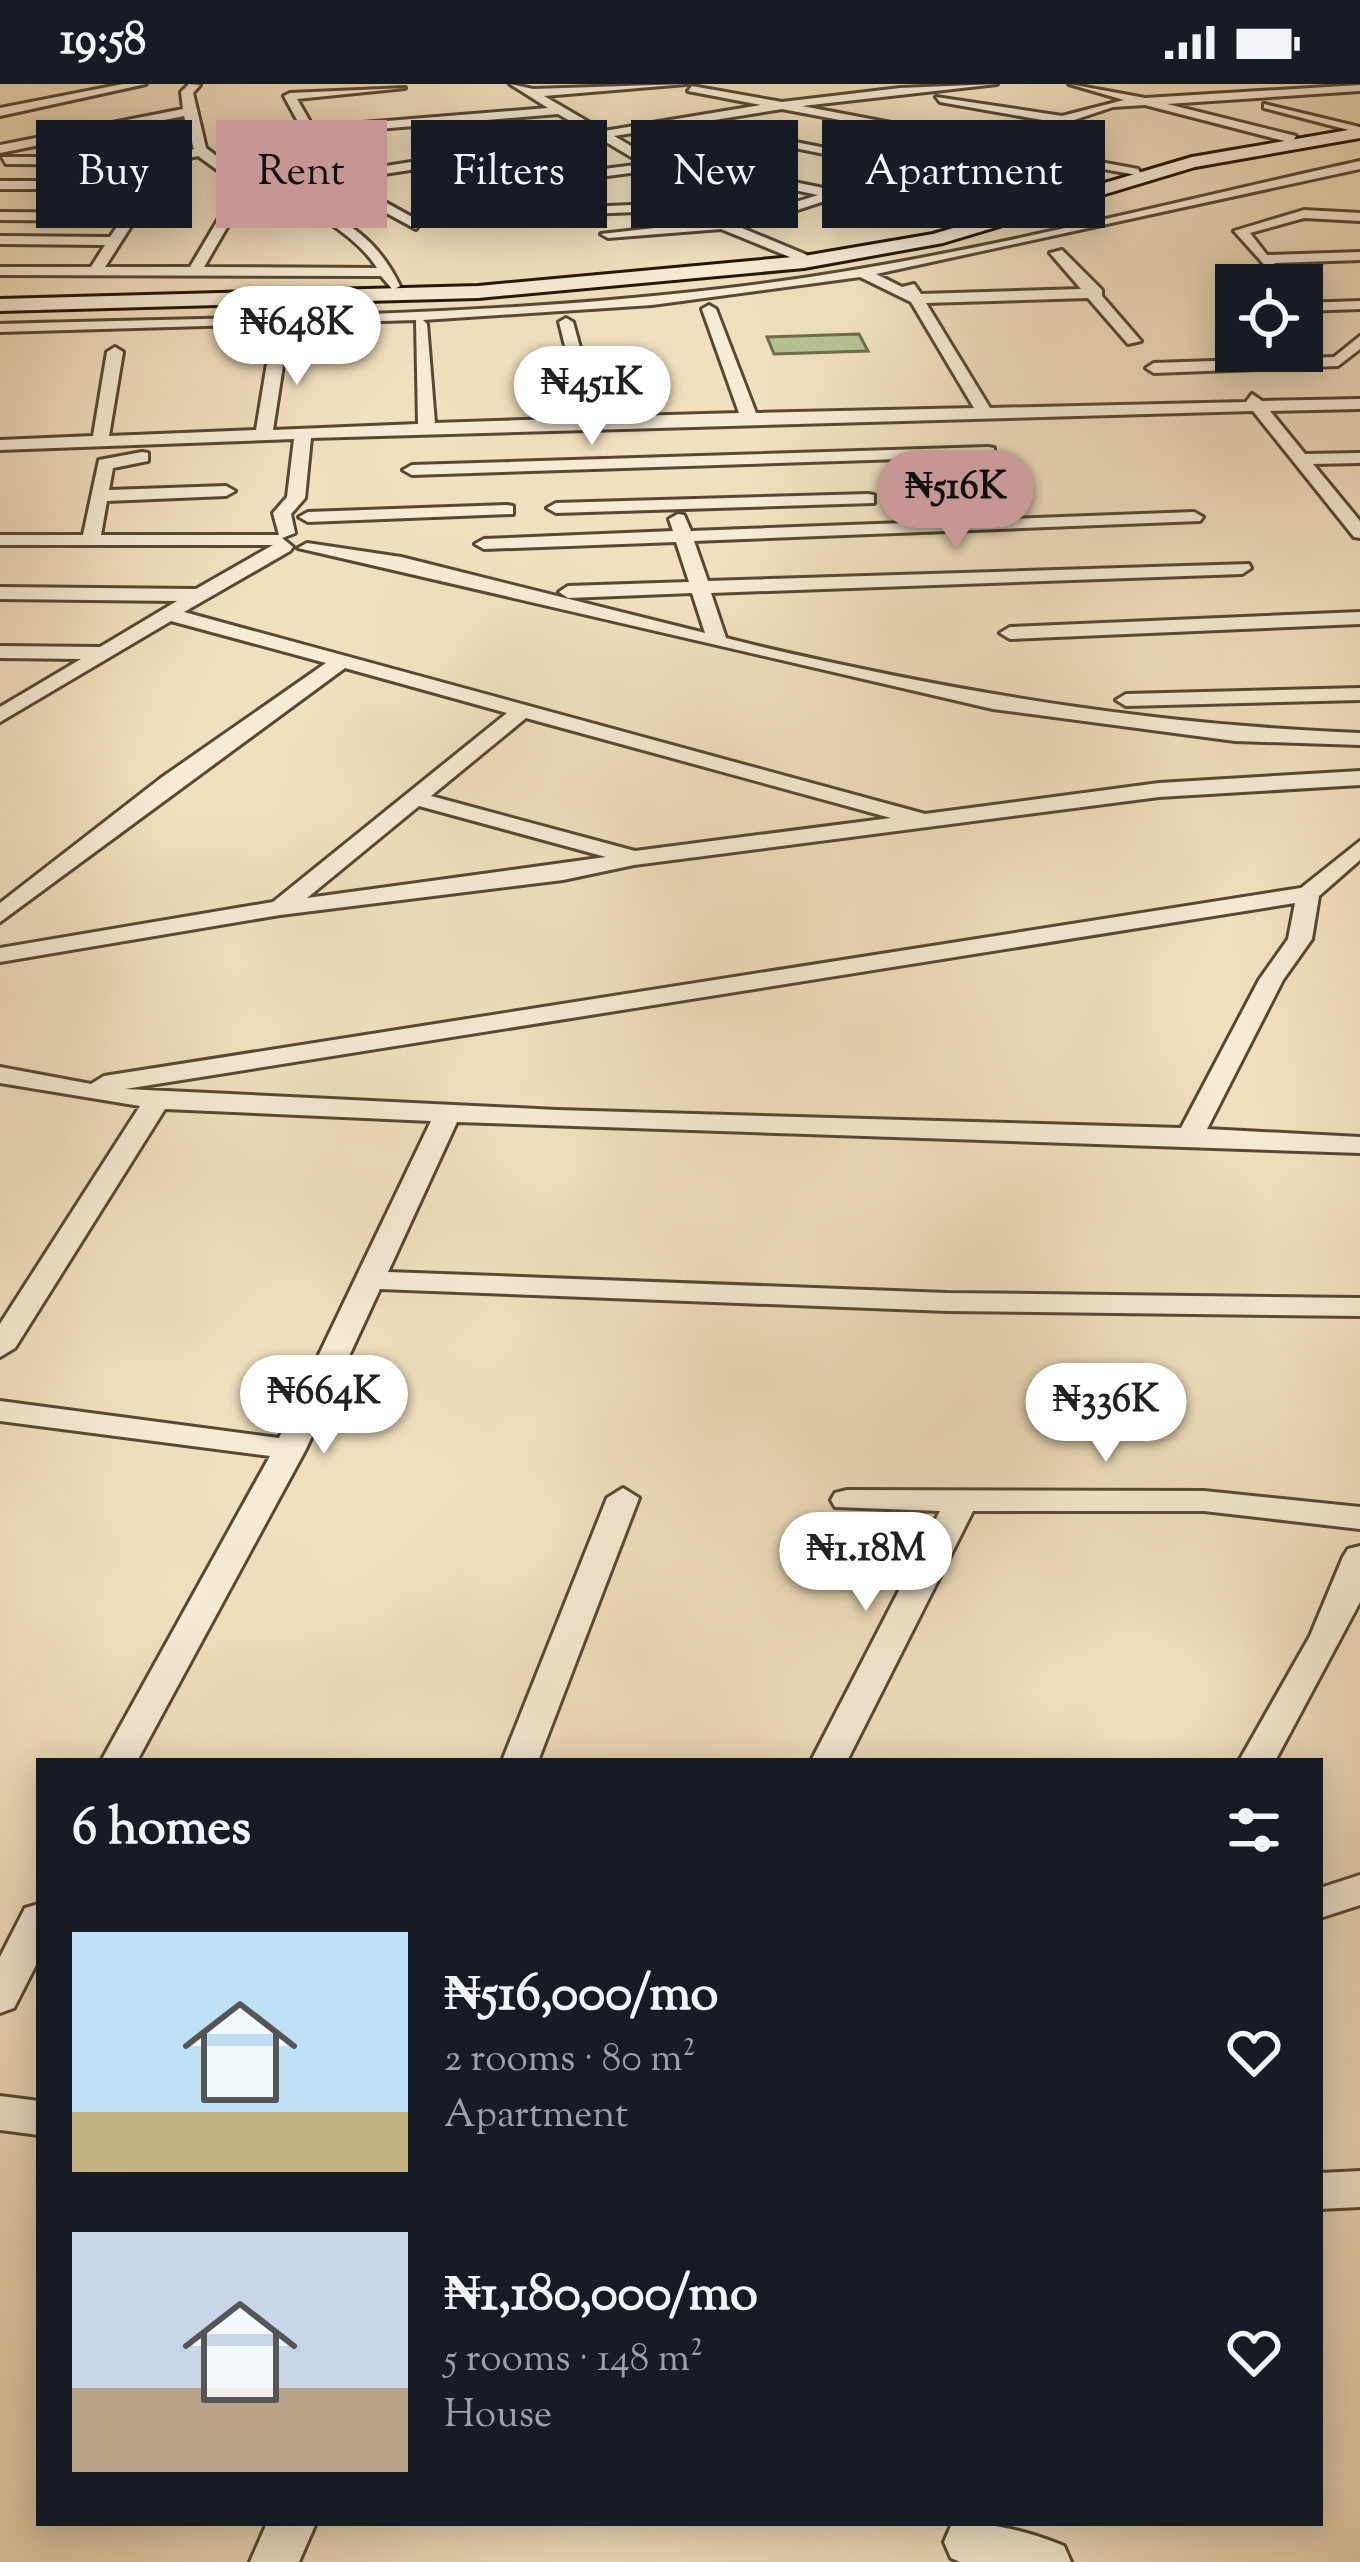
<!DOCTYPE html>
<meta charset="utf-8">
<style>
:root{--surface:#171b24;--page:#20242c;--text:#f1f3f6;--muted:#9ea1a6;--accent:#c59692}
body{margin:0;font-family:"Sorts Mill Goudy",serif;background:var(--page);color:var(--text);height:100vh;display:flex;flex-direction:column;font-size:45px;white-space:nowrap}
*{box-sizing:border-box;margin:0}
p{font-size:39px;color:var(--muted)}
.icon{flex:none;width:66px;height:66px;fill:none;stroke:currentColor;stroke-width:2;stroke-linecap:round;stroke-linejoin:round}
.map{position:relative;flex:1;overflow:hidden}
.panel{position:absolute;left:36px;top:1674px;width:1287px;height:768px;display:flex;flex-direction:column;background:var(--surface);border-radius:0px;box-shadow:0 6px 30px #0003}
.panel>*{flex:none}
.banner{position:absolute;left:36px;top:36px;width:1290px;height:108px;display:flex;gap:24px}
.controls{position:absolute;left:1215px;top:180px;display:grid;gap:24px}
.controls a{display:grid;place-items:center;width:108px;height:108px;border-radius:0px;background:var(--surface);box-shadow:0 6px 30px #0003;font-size:60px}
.price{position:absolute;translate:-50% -102px;padding:0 27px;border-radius:42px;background:#fff;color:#222;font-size:39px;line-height:78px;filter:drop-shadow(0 3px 6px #0008)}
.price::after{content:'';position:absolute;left:50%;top:72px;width:36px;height:27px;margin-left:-18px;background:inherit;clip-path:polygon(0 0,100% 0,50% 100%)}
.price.selected{background:var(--accent);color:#111}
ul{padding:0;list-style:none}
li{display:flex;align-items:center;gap:36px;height:300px;padding:0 36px}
li span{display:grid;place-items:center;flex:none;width:336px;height:240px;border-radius:0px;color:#555}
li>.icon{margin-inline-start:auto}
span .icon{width:144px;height:144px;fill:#fffc;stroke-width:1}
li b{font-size:51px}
h2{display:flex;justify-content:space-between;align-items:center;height:144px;padding:0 36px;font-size:51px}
.chip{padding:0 42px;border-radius:0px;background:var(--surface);box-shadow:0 6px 30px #0003;font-size:42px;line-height:108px}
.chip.selected{background:var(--accent);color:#111}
.status{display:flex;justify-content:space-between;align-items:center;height:84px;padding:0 60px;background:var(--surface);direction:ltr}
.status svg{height:33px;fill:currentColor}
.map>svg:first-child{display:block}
.green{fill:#b7c394;stroke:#6e6c4c;stroke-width:3}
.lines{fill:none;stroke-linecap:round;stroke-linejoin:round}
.minor-casing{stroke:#584833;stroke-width:6}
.secondary-casing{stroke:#251505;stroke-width:6}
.minor{fill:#f6ebd5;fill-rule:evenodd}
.secondary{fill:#f6ebd5;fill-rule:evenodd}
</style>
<div class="status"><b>19:58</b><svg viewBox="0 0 49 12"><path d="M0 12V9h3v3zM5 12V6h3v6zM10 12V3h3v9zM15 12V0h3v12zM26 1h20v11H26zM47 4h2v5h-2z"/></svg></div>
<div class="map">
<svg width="1360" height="2478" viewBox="0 0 1360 2478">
<rect width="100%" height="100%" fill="#f1e0be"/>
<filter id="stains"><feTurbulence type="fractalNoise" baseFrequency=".00167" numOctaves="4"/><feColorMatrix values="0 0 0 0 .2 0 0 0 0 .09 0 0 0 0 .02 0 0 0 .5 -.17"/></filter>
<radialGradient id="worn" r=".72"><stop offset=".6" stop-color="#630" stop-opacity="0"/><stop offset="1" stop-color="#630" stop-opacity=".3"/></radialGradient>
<path class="green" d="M 859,250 L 868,267 L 774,270 L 767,253 Z"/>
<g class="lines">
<g class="minor-casing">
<path id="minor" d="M 123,0 L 146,0 L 0,32 L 0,24 Z
M 189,0 L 200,1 L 193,9 L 206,64 L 255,101 L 337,90 L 303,47 L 284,12 L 290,9 L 405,4 L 297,15 L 313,43 L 548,24 L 510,0 L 533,5 L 686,0 L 544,12 L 604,47 L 761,21 L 688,7 L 692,2 L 782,18 L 900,4 L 997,0 L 802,22 L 986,57 L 1048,37 L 940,18 L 936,13 L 1062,32 L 1124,16 L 1069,0 L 1145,14 L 1360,1 L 1360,7 L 1167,20 L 1296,52 L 1292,59 L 1145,21 L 1113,23 L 1002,60 L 1138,85 L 1142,92 L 987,64 L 742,144 L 807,171 L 802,178 L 721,145 L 608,154 L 601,150 L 708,138 L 689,126 L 485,134 L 490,127 L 679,119 L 653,86 L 523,103 L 475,76 L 345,96 L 421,138 L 416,145 L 329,98 L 279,105 C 334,134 371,142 400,202 L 393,206 L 381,192 L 0,191 L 0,183 L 91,183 L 105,161 L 0,160 L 0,152 L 110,153 L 121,137 L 0,136 L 0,128 L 126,129 L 141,105 L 0,105 L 0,97 L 146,97 L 157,81 L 6,80 L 2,73 L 162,73 L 194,65 L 184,32 L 0,69 L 0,61 L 183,25 L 181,8 ZM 782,25 L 972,61 L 912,81 L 704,40 L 698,44 L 897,85 L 833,106 L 638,66 L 614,52 ZM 558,30 L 591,49 L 349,88 L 318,50 ZM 601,55 L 643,80 L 525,95 L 489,74 ZM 198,72 L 245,106 L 222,129 L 190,183 L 105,183 L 172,78 ZM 657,77 L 818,111 L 733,138 L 688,112 ZM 259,109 C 296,113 357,151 377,184 L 204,183 L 233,133 Z
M 1264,20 L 1360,43 L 1360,49 L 1264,24 Z
M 1360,77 L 1360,85 L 876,190 L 902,203 L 914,200 L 921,210 L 1081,205 L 1050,169 L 1062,166 L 1102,206 L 1102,212 L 1141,257 L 1128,260 L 1088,214 L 926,219 L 990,324 L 1246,318 L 1252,310 L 1262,317 L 1360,315 L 1360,325 L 1270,327 L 1305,370 L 1360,369 L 1360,379 L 1313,380 L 1360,437 L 1360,454 L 1354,453 L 1253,327 L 311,354 L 305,414 L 291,430 L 295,449 L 282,454 L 293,463 L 290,467 L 184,528 L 925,730 L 1159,699 L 1360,687 L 1360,701 L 1159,713 L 634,781 L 563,796 L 280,831 L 0,878 L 0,864 L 273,818 L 507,629 L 345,584 L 0,838 L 0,819 L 161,694 L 326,579 L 171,537 L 0,638 L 0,623 L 81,575 L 0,574 L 0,562 L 100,563 L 177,517 L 0,515 L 0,503 L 196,505 L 273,461 L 0,461 L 0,451 L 83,451 L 99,376 L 142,368 L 148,369 L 148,377 L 113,384 L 109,406 L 226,402 L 235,407 L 226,412 L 107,417 L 101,451 L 279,451 L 273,429 L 287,413 L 294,355 L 0,366 L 0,356 L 93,352 L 107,268 L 115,263 L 123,268 L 109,352 L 256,346 L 272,249 L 280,244 L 288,249 L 273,346 L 418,340 L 416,236 L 0,248 L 0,240 C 248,233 498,233 745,202 C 953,176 1156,122 1360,77 ZM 860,193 L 911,218 L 974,324 L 756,329 L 716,225 L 709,221 L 702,225 L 739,329 L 599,333 L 573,238 L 566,234 L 559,238 L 583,334 L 435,339 L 427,240 L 423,236 L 652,221 ZM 526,634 L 891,734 L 635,767 L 431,712 ZM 419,722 L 606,773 L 307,814 Z
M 1304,126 L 1360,129 L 1360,137 L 1304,134 L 1250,149 L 1267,171 L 1360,168 L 1360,176 L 1274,179 L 1277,183 L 1270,187 L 1234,147 Z
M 1360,217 L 1360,225 L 1302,227 L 1302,219 Z
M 1360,252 L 1360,265 L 1338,282 L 1154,289 L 1146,284 L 1154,279 L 1334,273 Z
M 988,363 L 994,364 L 994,372 L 412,391 L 403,386 L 412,381 Z
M 868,410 L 874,411 L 874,419 L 556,429 L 547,424 L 556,419 Z
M 507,421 L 513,422 L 513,430 L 308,438 L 299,433 L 308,428 Z
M 1194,428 L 1203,433 L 1200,437 L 694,457 L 708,497 L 1249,480 L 1251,484 L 1242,490 L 711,509 L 726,554 L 758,562 C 960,609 1152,641 1360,649 L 1360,661 L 1235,657 L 993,625 L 298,464 L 307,459 L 401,473 L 705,549 L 692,509 L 568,514 L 559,508 L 568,502 L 689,498 L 676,458 L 484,465 L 475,460 L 484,455 L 673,447 L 669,435 L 678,430 L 684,431 L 691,447 Z
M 1360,528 L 1360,540 L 1010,555 L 1000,549 L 1010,543 Z
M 1360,604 L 1360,616 L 1126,622 L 1116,616 L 1126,610 Z
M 1360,757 L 1360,776 L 1319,812 L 1312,855 L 1283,896 L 1207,1045 L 1360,1053 L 1360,1069 L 457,1038 L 388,1188 L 947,1209 L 1360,1214 L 1360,1232 L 947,1227 L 380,1205 L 306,1365 L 137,1677 L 101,1677 L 270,1372 L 0,1337 L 0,1317 L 279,1354 L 431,1037 L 165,1025 L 15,1264 L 0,1273 L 0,1240 L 140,1022 L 0,999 L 0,983 L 91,1000 L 104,992 L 1301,804 ZM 1295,819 L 1288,855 L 1259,896 L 1181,1044 L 557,1026 L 125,1005 Z
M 623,1404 L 639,1414 L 538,1677 L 502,1677 L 607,1414 Z
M 847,1406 L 1204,1407 L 1360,1423 L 1360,1445 L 1204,1427 L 973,1427 L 847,1677 L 811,1677 L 940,1427 L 835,1423 L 831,1416 L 835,1409 Z
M 1360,1462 L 1360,1518 L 1275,1677 L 1239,1677 L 1310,1552 L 1343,1473 L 1348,1465 Z
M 1360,1791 L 1360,1821 L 1320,1834 L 1320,1804 Z
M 39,1820 L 39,1875 L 14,1924 L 0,1929 L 0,1873 L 25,1824 Z
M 0,2012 L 39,2017 L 39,2051 L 0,2046 Z
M 1360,2087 L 1360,2123 L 1320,2125 L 1320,2089 Z
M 267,2439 L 316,2439 L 299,2478 L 250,2478 Z
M 958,2439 C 994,2439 1031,2448 1064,2462 L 1071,2478 L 960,2478 L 951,2474 L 944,2458 L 951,2442 Z"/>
</g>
<g class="secondary-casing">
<path id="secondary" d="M 1360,44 L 1360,54 L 1195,83 L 943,159 L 804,184 L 478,214 L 0,227 L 0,215 L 478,202 L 804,172 L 933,150 L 1192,73 Z"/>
</g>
<use href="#minor" class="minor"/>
<use href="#secondary" class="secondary"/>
</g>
<rect width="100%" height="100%" filter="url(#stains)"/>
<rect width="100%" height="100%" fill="url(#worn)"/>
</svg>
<div class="controls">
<a><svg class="icon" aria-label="locate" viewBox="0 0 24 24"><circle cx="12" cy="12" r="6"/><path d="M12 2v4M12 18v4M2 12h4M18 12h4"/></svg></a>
</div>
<b class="price" style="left:297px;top:304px">₦648K</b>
<b class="price" style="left:592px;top:364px">₦451K</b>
<b class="price selected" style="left:956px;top:468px">₦516K</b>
<b class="price" style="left:324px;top:1373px">₦664K</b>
<b class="price" style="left:1106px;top:1381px">₦336K</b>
<b class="price" style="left:866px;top:1530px">₦1.18M</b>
<div class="banner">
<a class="chip">Buy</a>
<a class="chip selected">Rent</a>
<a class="chip">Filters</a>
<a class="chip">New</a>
<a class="chip">Apartment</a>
</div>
<section class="panel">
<h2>6 homes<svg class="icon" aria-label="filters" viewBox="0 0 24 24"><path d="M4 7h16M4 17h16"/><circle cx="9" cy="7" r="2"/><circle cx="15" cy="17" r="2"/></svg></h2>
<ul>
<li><span style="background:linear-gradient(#bfe0f5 75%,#c2b280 0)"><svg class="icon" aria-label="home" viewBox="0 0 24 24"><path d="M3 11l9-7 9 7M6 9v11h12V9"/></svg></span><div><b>₦516,000/mo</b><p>2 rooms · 80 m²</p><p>Apartment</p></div><svg class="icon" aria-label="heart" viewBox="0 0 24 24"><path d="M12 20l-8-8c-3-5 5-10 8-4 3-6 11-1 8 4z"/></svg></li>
<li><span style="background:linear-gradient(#c9d6e8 65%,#b9a48a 0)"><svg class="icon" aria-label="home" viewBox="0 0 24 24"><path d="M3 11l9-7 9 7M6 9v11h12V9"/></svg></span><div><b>₦1,180,000/mo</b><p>5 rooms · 148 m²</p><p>House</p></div><svg class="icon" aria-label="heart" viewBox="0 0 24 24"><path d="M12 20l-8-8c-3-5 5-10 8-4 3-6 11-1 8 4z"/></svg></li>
</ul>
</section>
</div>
